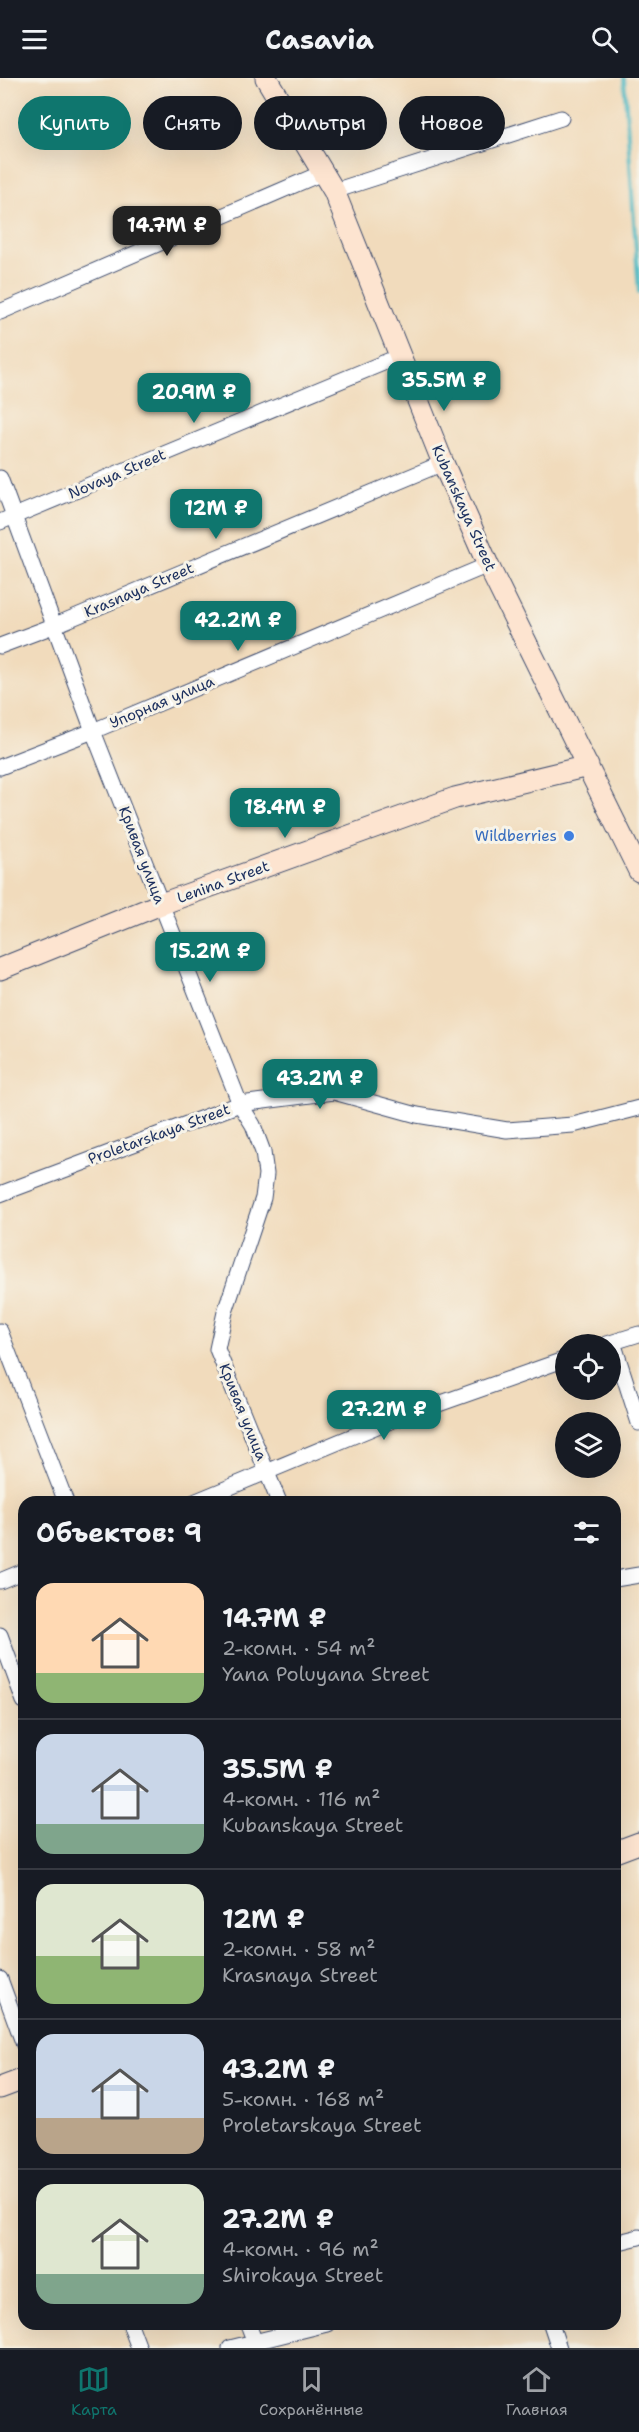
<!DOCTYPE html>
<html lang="ru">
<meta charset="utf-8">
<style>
:root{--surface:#171b24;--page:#242831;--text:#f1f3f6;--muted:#9ea1a6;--line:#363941;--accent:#0f766e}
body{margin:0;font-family:"Shantell Sans",sans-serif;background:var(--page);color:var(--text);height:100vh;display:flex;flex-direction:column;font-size:22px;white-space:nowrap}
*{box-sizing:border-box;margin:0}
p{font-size:20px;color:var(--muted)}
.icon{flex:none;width:33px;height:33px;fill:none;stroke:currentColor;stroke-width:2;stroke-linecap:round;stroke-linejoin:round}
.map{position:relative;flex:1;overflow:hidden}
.sheet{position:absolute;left:18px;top:1418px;width:603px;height:834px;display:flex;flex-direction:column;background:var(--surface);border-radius:18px;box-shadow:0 6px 24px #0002}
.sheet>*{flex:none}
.banner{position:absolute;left:18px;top:18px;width:603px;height:54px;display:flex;gap:12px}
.tools{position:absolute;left:555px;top:1256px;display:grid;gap:12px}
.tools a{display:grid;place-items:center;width:66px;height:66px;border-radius:50%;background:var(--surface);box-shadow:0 6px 24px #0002;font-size:30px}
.price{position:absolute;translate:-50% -51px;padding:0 14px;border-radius:12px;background:var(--accent);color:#fff;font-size:20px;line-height:39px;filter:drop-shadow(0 2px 3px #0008)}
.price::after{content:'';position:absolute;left:50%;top:36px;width:18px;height:14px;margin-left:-9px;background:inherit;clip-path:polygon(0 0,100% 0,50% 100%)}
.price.on{background:#222;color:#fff}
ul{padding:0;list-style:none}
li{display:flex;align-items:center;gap:18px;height:150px;padding:0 18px}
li+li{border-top:2px solid var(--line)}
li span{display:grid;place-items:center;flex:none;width:168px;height:120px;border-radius:18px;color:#555}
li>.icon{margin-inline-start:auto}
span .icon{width:72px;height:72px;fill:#fffc;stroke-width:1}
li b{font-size:26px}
h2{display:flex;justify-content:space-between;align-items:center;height:72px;padding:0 18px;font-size:26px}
.chip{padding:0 21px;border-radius:27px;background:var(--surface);box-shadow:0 6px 24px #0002;font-size:21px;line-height:54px}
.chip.on{background:var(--accent);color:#fff}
header{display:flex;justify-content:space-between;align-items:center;height:78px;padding:0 18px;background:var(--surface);font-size:27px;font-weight:700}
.tabs{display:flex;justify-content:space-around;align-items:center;height:84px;border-top:2px solid var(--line);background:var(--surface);font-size:16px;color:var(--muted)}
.tabs a{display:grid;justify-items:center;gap:3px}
.tabs .on{color:var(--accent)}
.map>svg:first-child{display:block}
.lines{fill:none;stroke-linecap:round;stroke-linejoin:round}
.stream{stroke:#4ab8c2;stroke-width:4}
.street-casing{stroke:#3b496c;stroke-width:17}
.secondary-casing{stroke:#3b496c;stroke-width:23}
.street{stroke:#fff;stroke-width:15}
.secondary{stroke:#fde4d0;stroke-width:21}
.shop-dot{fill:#3f7fe0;stroke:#f7f3e8;stroke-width:2}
.labels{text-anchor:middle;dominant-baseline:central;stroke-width:6;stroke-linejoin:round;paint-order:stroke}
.street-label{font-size:15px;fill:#1b2f5e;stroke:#f7f3e8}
.shop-label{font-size:15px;fill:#366cbe;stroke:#f7f3e8;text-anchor:end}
</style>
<header><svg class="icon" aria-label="menu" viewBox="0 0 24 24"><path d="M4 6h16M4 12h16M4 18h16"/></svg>Casavia<svg class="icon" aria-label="search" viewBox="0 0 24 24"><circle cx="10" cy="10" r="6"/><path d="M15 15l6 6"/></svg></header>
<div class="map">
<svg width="639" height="2270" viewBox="0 0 639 2270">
<rect width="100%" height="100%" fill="#f7f3e8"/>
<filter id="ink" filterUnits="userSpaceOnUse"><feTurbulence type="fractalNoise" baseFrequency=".0167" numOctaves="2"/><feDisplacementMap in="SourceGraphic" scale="12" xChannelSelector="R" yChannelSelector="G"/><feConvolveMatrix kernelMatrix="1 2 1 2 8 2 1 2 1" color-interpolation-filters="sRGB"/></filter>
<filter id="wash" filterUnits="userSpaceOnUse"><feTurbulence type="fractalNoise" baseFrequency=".008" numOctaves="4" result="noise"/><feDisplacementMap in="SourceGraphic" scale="24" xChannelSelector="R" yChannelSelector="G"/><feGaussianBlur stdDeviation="1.35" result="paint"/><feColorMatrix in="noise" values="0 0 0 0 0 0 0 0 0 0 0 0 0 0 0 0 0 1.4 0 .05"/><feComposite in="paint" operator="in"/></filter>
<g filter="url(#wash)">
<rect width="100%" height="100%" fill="#f1dbbc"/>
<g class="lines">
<path class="stream" d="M 624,0 L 639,214"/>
</g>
</g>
<g filter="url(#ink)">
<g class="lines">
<g class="street-casing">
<path id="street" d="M 334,113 L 561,40
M 0,234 L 322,95
M 0,400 L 93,653 L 240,1026 L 253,1047 L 263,1074 L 266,1096 L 263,1120 L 225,1234 L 217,1271 L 279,1424
M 0,444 L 400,278
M 0,568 L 53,548 L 443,385
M 0,689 L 93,653 L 488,487
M 0,1116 L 240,1026 L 334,1014 L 417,1037 L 507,1052 L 573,1047 L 639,1030
M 0,1253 L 66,1424
M 613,1264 L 639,1345
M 607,1266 L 639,1256
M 194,1424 L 382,1346 L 566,1281
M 615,1501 L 639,1497
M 0,1503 L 24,1493
M 0,1557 L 24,1623
M 0,1901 L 24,1967
M 615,2165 L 639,2159
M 130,2246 L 139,2270
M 248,2246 L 257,2270
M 551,2246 L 559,2270
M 230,2270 L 327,2246"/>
</g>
<g class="secondary-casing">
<path id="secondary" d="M 266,0 L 334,113 L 443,385 L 488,487 L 639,793
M 0,891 L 161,826 L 455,720 L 588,688
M 615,1774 L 639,1765
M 0,2010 L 24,2001"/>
</g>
<use href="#street" class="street"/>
<use href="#secondary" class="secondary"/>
</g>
</g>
<circle class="shop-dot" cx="569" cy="758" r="6"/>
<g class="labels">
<g class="street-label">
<text transform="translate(117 396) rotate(-23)">Novaya Street</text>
<text transform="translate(464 430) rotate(66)">Kubanskaya Street</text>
<text transform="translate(139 512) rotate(-23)">Krasnaya Street</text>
<text transform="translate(162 624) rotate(-23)">Упорная улица</text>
<text transform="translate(142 777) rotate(69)">Кривая улица</text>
<text transform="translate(223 804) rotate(-20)">Lenina Street</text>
<text transform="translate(159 1056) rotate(-20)">Proletarskaya Street</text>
<text transform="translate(243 1334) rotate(68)">Кривая улица</text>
</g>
<g class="shop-label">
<text x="557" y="758">Wildberries</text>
</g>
</g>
</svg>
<div class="tools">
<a><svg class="icon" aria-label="locate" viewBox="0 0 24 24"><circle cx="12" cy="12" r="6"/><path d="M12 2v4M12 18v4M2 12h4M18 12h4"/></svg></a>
<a><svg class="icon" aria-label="layers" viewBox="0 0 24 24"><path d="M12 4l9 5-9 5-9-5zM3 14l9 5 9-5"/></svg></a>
</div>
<b class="price on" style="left:167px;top:179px">14.7M ₽</b>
<b class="price" style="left:444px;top:334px">35.5M ₽</b>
<b class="price" style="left:194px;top:346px">20.9M ₽</b>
<b class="price" style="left:216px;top:462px">12M ₽</b>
<b class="price" style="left:238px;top:574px">42.2M ₽</b>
<b class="price" style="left:285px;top:761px">18.4M ₽</b>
<b class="price" style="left:210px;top:905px">15.2M ₽</b>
<b class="price" style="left:320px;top:1032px">43.2M ₽</b>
<b class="price" style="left:384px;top:1363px">27.2M ₽</b>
<div class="banner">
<a class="chip on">Купить</a>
<a class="chip">Снять</a>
<a class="chip">Фильтры</a>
<a class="chip">Новое</a>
</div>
<section class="sheet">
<h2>Объектов: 9<svg class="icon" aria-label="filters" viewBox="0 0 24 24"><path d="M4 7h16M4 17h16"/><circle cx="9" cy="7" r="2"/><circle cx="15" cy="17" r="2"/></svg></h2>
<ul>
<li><span style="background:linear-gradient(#ffd9b3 75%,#8fb573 0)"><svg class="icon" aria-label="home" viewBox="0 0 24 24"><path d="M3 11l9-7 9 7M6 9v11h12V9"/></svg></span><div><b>14.7M ₽</b><p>2-комн. · 54 m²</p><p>Yana Poluyana Street</p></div></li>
<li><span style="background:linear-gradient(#c9d6e8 75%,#7fa58c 0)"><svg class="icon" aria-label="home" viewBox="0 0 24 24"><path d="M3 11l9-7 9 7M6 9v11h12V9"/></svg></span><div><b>35.5M ₽</b><p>4-комн. · 116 m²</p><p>Kubanskaya Street</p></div></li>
<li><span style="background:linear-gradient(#dfe7d0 60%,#8fb573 0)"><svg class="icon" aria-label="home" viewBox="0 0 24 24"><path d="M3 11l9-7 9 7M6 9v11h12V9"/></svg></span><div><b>12M ₽</b><p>2-комн. · 58 m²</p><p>Krasnaya Street</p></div></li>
<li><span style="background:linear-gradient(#c9d6e8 70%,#b9a48a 0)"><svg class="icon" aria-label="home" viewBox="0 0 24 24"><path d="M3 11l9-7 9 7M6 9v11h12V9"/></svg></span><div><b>43.2M ₽</b><p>5-комн. · 168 m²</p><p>Proletarskaya Street</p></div></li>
<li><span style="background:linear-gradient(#dfe7d0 75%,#7fa58c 0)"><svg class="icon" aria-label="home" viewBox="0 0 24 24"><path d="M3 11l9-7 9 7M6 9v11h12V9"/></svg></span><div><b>27.2M ₽</b><p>4-комн. · 96 m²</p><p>Shirokaya Street</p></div></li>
</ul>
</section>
</div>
<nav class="tabs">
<a class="on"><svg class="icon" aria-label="map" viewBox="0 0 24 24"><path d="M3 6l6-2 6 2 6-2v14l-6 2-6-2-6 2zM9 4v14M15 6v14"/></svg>Карта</a>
<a><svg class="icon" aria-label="saved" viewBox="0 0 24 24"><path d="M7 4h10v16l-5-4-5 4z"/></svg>Сохранённые</a>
<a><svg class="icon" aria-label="home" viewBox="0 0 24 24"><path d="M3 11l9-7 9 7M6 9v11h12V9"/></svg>Главная</a>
</nav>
